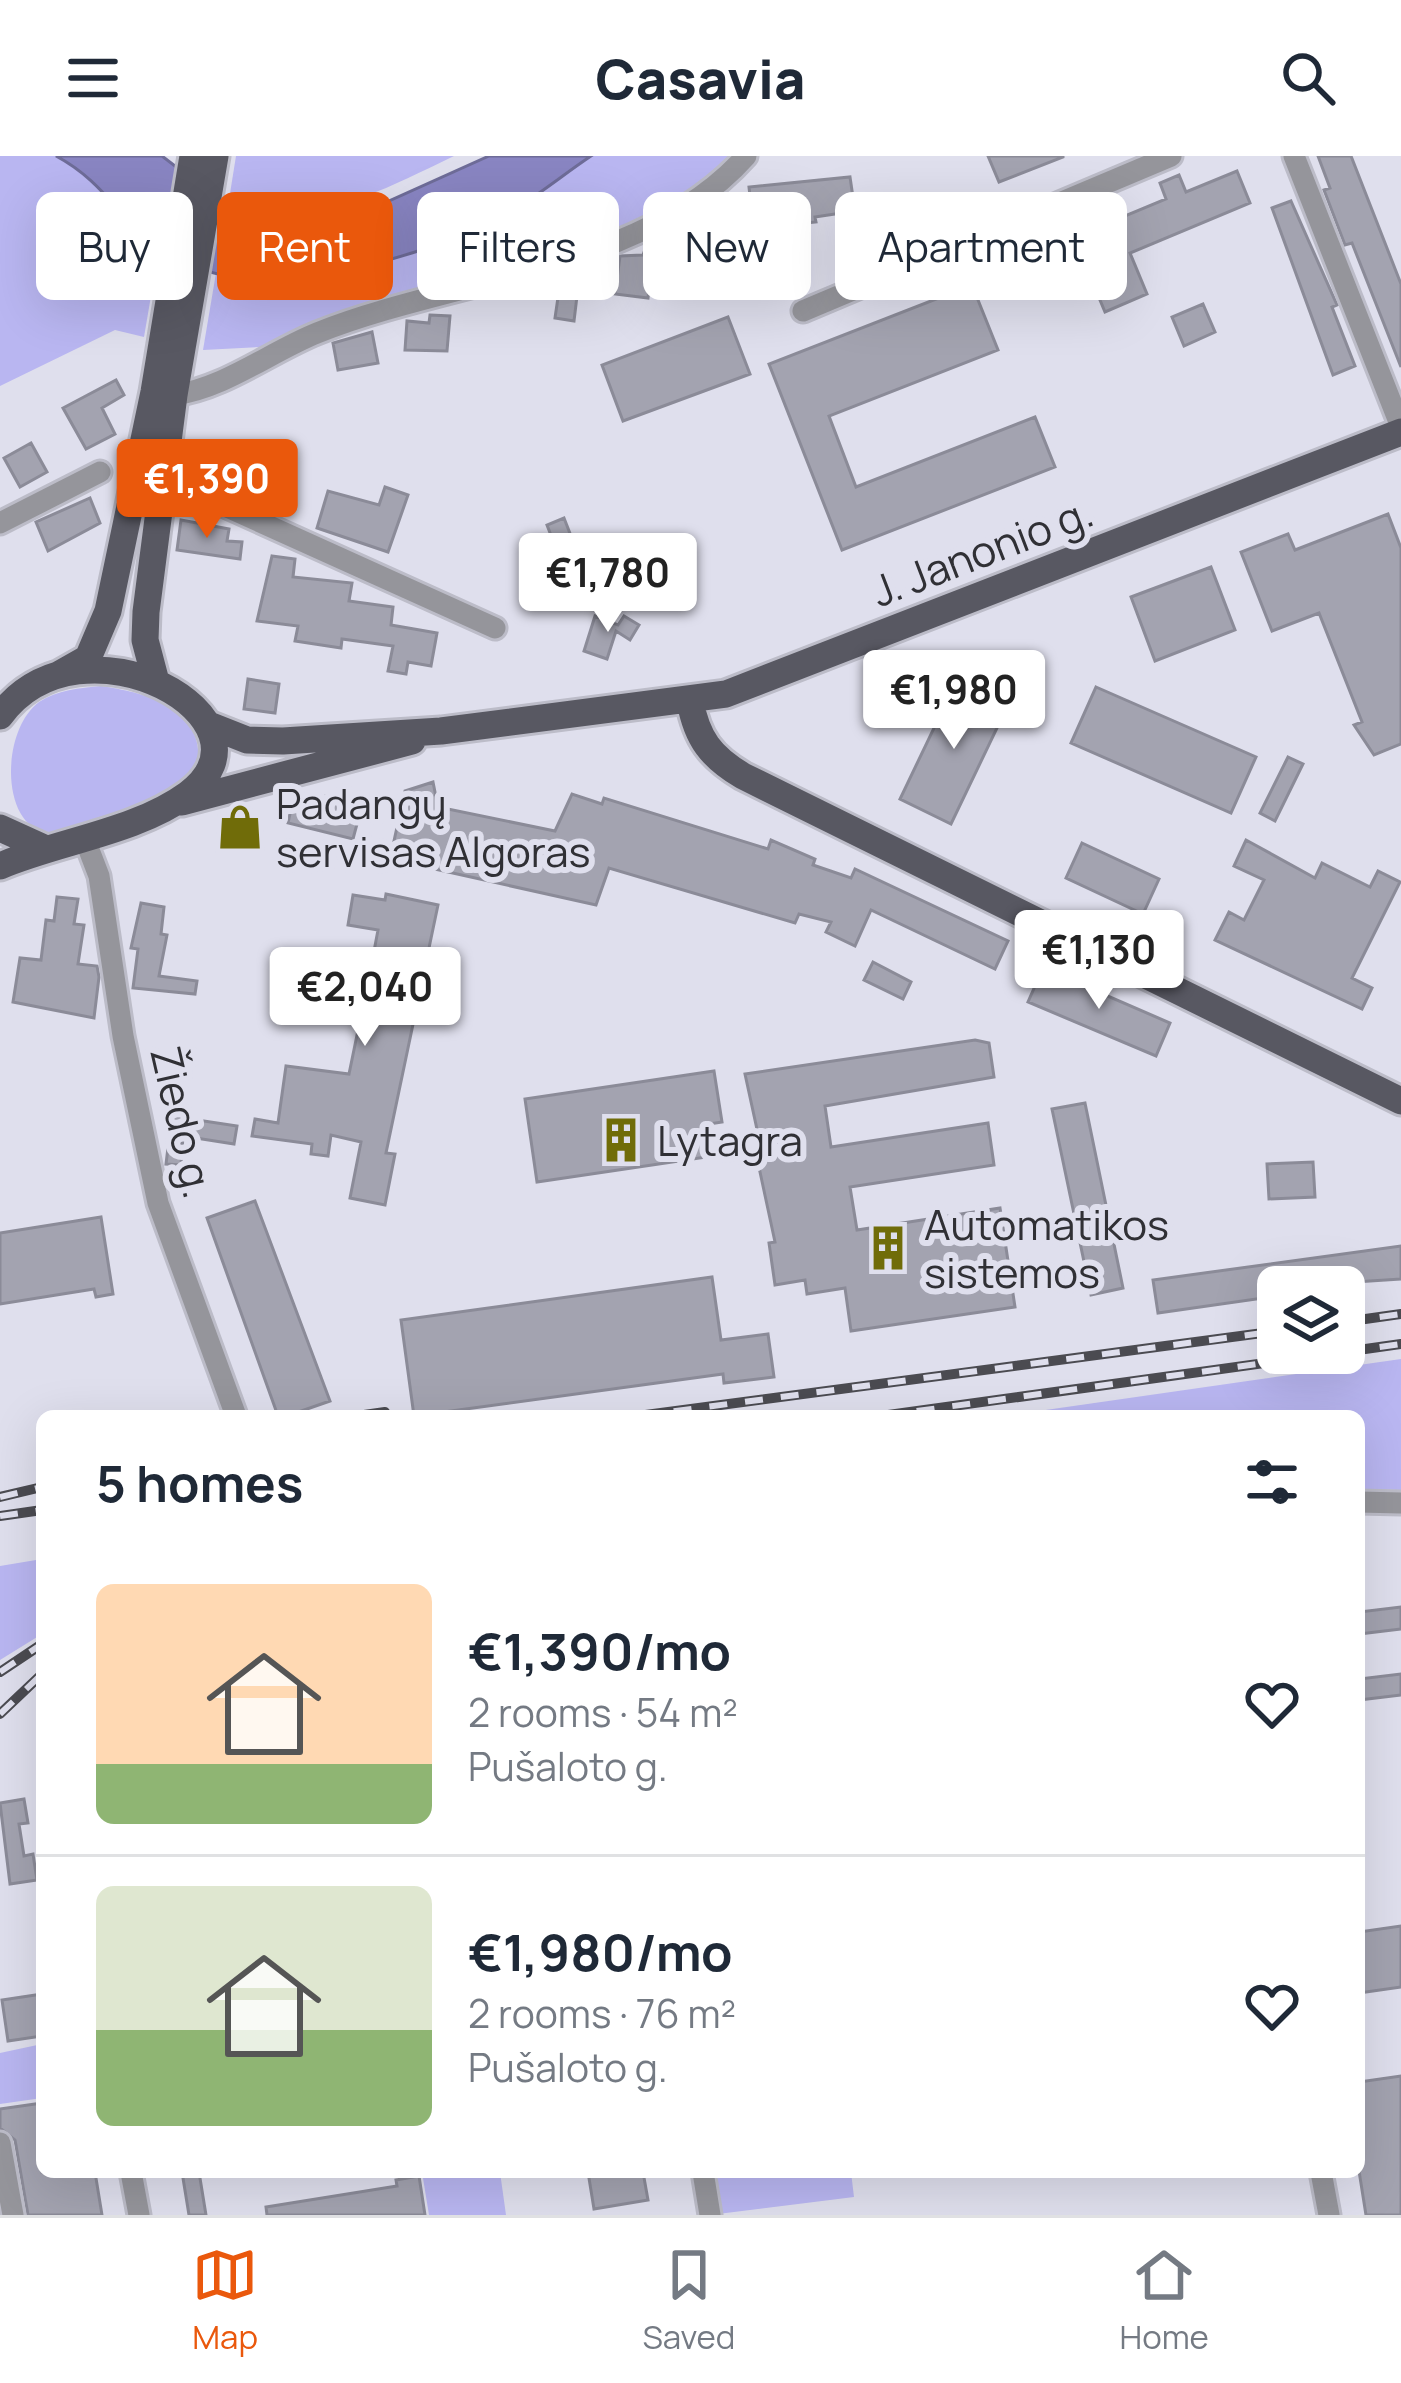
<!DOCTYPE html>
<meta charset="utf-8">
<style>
:root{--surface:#fff;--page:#f2f2f3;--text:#1f2937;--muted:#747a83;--line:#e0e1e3;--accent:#ea580c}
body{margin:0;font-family:Manrope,sans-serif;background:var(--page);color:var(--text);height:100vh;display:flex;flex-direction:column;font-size:45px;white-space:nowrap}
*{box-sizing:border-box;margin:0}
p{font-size:39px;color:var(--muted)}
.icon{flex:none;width:66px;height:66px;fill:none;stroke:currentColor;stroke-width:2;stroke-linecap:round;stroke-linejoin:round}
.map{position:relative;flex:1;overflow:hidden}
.sheet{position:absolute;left:36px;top:1254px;width:1329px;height:768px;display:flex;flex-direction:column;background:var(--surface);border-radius:18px;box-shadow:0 12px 48px #0002}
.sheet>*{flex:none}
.hud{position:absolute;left:36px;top:36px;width:1329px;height:108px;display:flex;gap:24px}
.controls{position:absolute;left:1257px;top:1110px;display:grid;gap:24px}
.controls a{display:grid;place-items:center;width:108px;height:108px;border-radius:18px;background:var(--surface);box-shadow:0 12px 48px #0002;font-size:60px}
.price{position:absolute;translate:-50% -102px;padding:0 27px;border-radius:12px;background:#fff;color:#222;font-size:39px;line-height:78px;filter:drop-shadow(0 3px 6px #0008)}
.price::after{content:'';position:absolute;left:50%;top:72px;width:36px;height:27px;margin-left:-18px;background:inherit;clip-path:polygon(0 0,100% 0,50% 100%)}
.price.current{background:var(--accent);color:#fff}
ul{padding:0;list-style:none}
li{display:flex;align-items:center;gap:36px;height:300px;padding:0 60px}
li+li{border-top:3px solid var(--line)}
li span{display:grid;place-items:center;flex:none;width:336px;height:240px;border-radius:18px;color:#555}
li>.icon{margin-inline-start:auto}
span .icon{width:144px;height:144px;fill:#fffc;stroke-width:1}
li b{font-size:51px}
h2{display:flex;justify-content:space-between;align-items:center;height:144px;padding:0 60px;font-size:51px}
.chip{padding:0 42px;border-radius:18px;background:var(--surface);box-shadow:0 12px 48px #0002;font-size:42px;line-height:108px}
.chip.current{background:var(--accent);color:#fff}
header{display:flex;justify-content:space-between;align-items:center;height:156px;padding:0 60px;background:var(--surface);font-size:54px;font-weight:800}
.tab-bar{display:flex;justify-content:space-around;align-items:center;height:168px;border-top:3px solid var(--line);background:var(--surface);font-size:33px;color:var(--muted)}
.tab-bar a{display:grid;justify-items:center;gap:6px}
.tab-bar .current{color:var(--accent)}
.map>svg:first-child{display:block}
.green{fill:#b9b6f1}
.water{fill:#8985c2;stroke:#6e6c98;stroke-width:3}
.building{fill:#a3a3b0;stroke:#8b8b98;stroke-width:3}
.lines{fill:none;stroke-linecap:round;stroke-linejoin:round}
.minor-casing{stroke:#bcbcc8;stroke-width:27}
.major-casing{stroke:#bcbcc8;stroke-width:33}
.minor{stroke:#95959b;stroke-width:21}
.major{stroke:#585862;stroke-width:27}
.rail-casing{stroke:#4b4b51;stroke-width:10}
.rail{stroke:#dfdfed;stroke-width:6;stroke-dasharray:18;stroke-linecap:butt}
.labels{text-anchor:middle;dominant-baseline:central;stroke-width:12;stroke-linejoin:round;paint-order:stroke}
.street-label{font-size:42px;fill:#303035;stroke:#dfdfed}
.poi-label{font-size:42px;fill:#303035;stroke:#dfdfed;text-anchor:start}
</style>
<header><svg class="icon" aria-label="menu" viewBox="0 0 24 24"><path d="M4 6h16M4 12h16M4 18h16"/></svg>Casavia<svg class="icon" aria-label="search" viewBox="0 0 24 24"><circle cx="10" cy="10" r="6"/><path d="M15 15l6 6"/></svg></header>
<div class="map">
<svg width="1401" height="2059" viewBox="0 0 1401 2059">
<rect width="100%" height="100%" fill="#dfdfed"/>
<path class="green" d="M 0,0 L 56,0 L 90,18 L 159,93 L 144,181 L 115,174 L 0,230 Z
M 236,0 L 454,0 C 369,41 325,66 228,50 Z
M 591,0 L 738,0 L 692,38 L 569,94 L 260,191 L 203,194 L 216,117 C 281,135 421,103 481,72 C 519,52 555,24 591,0 Z
M 101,530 C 146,537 205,551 198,609 C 168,640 150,644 111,658 C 92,665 71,678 50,677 C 0,674 0,575 39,546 C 57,534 80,532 101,530 Z
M 1401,1203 L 1401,1334 L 1359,1333 L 1359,1260 L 1004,1260 Z
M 42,1403 L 42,1478 L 0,1504 L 0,1410 Z
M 42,1888 L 42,1942 L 0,1948 L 0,1897 Z
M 422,2016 L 500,2016 L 506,2059 L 429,2059 Z
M 703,2016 L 851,2016 L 854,2041 L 710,2059 Z"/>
<path class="water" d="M 56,0 L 162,0 L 248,66 L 280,70 L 371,53 L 489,0 L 591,0 C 555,24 516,58 475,74 C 390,109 238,154 157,91 C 118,61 103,25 56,0 Z"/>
<path class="building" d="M 988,0 L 1063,0 L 1063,1 L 999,26 Z
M 1318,0 L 1351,0 L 1401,128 L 1401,211 L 1352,87 L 1345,89 L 1324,34 L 1330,32 Z
M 1237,15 L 1250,47 L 1130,97 L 1147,138 L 1105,156 L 1087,113 L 1037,133 L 1024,102 L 1166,43 L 1160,27 L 1179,19 L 1186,36 Z
M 850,21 L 855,55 L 815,61 L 816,66 L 756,72 L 758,105 L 743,106 L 742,84 L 720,86 L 717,47 L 722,42 L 750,40 L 749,31 Z
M 1291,45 L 1337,149 L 1332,151 L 1355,210 L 1333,219 L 1272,52 Z
M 647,88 L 673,92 L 669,127 L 650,125 L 648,142 L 615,138 L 620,100 L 643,99 Z
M 580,115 L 574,165 L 555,162 L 561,121 Z
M 972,129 L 998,194 L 829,260 L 856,331 L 1035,261 L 1055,311 L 842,394 L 769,208 Z
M 1203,148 L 1215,176 L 1184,190 L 1172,161 Z
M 430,159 L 450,160 L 447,195 L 405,194 L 407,165 L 429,167 Z
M 728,161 L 750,218 L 623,265 L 602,209 Z
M 372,176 L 378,207 L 338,214 L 333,187 Z
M 116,224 L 124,239 L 102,252 L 115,278 L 86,293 L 63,252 Z
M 31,287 L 47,316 L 20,331 L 4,302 Z
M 237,309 L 283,328 L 274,350 L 228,330 Z
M 385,331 L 408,339 L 388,396 L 317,372 L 328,335 L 379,349 Z
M 90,342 L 100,367 L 48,395 L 36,366 Z
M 1388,358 L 1401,392 L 1401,588 L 1374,599 L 1354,569 L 1362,566 L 1319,457 L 1272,475 L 1241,396 L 1288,378 L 1295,394 Z
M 564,362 L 583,411 L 566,418 L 547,369 Z
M 181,364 L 229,373 L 227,385 L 242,386 L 240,403 L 177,394 Z
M 272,400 L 295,403 L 293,421 L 352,427 L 349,445 L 393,451 L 391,469 L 437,477 L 431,510 L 408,506 L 406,518 L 388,515 L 393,490 L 342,483 L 341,492 L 295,485 L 298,470 L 257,465 Z
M 1211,411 L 1235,474 L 1155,505 L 1131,441 Z
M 595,460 L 618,469 L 624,460 L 639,469 L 630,484 L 616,475 L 607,503 L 584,495 Z
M 248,523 L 279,528 L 275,557 L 244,553 Z
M 957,524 L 1008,549 L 951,668 L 900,643 Z
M 1096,531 L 1256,601 L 1231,657 L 1071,587 Z
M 1288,601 L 1303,608 L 1275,665 L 1260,657 Z
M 433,626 L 438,651 L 555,675 L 572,638 L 602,648 L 604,642 L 768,693 L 771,684 L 815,703 L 813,709 L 851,722 L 855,713 L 1008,785 L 995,813 L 871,754 L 855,790 L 826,776 L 831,766 L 799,758 L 795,767 L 609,712 L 596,749 L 390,703 L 405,635 Z
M 326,640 L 351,646 L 346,665 L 357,668 L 353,683 L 288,667 L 291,653 L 322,659 Z
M 1246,684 L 1315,722 L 1322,707 L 1370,731 L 1378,715 L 1400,726 L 1352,822 L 1372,832 L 1362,853 L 1215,784 L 1229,756 L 1244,764 L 1264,724 L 1234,710 Z
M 1082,687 L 1159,723 L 1143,758 L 1066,722 Z
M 386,738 L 438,749 L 386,997 L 395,998 L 385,1049 L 350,1042 L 361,986 L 331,979 L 328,1000 L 311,998 L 312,988 L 252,980 L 255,963 L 278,967 L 286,910 L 349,918 L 364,845 L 342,842 L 346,808 L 371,811 L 378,774 L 348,769 L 353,739 L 385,744 Z
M 57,741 L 78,743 L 74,768 L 84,769 L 78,808 L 97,810 L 99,821 L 94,862 L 13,846 L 20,802 L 41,804 L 46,764 L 54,765 Z
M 141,747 L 164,751 L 161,778 L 167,779 L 159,820 L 197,825 L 195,838 L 133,832 L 138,793 L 131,792 Z
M 873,806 L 911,826 L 903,843 L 864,824 Z
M 1043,812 L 1170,867 L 1156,900 L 1028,846 Z
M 975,884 L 989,887 L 994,921 L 825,950 L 831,991 L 988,967 L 994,1009 L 850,1031 L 857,1074 L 1000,1052 L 1015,1151 L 851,1175 L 845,1132 L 807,1138 L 805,1124 L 775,1129 L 769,1087 L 775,1086 L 757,1002 L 763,1001 L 745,918 Z
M 714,915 L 722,966 L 709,968 L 713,1000 L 537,1026 L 525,943 Z
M 174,942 L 185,944 L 184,962 L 237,970 L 234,988 L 183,980 L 181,1009 L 166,1008 Z
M 1085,947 L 1123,1132 L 1091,1139 L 1052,953 Z
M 1313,1006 L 1315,1041 L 1269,1043 L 1267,1008 Z
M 255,1045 L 330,1245 L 287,1260 L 278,1260 L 207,1062 Z
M 101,1061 L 113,1138 L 96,1141 L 94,1133 L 0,1148 L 0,1077 Z
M 1401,1090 L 1401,1123 L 1278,1131 L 1278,1140 L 1158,1157 L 1153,1124 Z
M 712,1121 L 721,1184 L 768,1178 L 774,1221 L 724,1227 L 723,1218 L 414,1260 L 401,1164 Z
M 1401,1451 L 1401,1473 L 1359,1478 L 1359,1456 Z
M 1401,1518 L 1401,1539 L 1359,1544 L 1359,1523 Z
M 24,1643 L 28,1667 L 19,1668 L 24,1700 L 33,1698 L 37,1724 L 10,1728 L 0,1647 Z
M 1401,1770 L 1401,1831 L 1359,1837 L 1359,1776 Z
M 42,1838 L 42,1880 L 8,1885 L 2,1844 Z
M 1401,1920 L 1401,2059 L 1366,2059 L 1359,2015 L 1359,1926 Z
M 42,1947 L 42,2016 L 95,2016 L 102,2059 L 28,2059 L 15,1984 L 0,1972 L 0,1953 Z
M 182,2016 L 199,2016 L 206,2059 L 189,2059 Z
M 588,2016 L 643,2016 L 648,2044 L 594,2053 Z
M 419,2020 L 425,2059 L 267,2059 L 266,2051 L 397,2030 L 396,2024 Z"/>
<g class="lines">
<g class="minor-casing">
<path id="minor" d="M 1294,0 L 1401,271
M 803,155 L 1171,0
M 174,239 C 225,232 270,196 317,177 C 450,123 645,114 746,0
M 163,322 L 495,472
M 0,367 L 100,316
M 84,681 L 99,720 L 123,880 L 158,1047 L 236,1260
M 1359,1346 L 1401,1347
M 0,1987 L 13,2059
M 131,2016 L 139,2059
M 703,2016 L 710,2059
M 1321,2016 L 1329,2059"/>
</g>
<g class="major-casing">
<path id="major" d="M 58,519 L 88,502 L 108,455 L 154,236 L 193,0
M 155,522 L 145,484 L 146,456 L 174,239 L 215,0
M 690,545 C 697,583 711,601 743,620 L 1401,945
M 0,560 C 82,449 287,564 188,638 C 136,676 59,685 0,710
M 209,569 L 247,584 L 283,585 L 441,575 L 726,538 L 1401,276
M 182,646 L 412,585
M 0,672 L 44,692"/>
</g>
<use href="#minor" class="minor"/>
<use href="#major" class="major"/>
<g class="rail-casing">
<path id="rail" d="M 1344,1166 L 1401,1158
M 1344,1196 L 1401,1188
M 357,1260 L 385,1256
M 638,1260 L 1278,1175
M 881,1260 L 1337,1197
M 0,1341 L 42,1331
M 0,1360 L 42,1354
M 0,1516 L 42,1488
M 0,1558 L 42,1518"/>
</g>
<use href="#rail" class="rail"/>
</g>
<defs>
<g id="shop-bare" transform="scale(3.6)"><path d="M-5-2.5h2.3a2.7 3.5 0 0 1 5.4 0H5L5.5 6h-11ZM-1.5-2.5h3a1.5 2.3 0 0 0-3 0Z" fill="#706c09" stroke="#dfdfed" stroke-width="2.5" paint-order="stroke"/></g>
<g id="building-bare" transform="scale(3.6)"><path d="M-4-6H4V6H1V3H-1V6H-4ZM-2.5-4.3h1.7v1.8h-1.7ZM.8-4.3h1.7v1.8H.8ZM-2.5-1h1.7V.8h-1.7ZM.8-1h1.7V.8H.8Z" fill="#706c09" stroke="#dfdfed" stroke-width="2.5" paint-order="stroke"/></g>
</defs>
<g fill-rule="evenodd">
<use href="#shop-bare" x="240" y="671"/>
<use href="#building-bare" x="621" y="984"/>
<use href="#building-bare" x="888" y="1092"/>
</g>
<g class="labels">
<g class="street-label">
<text transform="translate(982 395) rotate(-21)">J. Janonio g.</text>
<text transform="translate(183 966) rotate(77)">Žiedo g.</text>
</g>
<g class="poi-label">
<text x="276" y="647">Padangų<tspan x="276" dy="48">servisas Algoras</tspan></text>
<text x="657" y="984">Lytagra</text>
<text x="924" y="1068">Automatikos<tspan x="924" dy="48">sistemos</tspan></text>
</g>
</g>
</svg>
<div class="controls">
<a><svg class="icon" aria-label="layers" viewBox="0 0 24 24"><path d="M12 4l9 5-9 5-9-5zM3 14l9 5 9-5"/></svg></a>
</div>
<b class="price current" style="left:207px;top:385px">€1,390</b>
<b class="price" style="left:608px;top:479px">€1,780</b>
<b class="price" style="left:954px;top:596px">€1,980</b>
<b class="price" style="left:1099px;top:856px">€1,130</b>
<b class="price" style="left:365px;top:893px">€2,040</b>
<div class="hud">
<a class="chip">Buy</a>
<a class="chip current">Rent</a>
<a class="chip">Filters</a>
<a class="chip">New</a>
<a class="chip">Apartment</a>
</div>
<section class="sheet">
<h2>5 homes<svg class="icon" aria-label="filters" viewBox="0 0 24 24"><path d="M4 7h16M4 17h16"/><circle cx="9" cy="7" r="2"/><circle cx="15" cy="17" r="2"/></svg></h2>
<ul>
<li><span style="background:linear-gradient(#ffd9b3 75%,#8fb573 0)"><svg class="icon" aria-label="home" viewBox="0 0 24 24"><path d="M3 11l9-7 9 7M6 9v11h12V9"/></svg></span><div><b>€1,390/mo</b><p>2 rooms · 54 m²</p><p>Pušaloto g.</p></div><svg class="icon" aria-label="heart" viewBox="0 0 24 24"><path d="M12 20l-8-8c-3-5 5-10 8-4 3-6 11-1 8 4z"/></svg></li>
<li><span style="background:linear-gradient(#dfe7d0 60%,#8fb573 0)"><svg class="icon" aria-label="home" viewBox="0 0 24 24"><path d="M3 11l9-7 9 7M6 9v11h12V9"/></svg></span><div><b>€1,980/mo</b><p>2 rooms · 76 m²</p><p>Pušaloto g.</p></div><svg class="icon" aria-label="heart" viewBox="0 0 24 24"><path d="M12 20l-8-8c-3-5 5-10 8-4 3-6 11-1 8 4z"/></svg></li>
</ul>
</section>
</div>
<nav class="tab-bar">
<a class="current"><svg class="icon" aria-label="map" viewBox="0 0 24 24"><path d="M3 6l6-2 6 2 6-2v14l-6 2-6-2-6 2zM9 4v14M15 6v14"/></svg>Map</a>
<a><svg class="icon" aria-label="saved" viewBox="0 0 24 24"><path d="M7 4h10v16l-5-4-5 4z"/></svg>Saved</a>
<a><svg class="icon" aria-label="home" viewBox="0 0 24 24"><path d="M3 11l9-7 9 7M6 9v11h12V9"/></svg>Home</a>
</nav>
